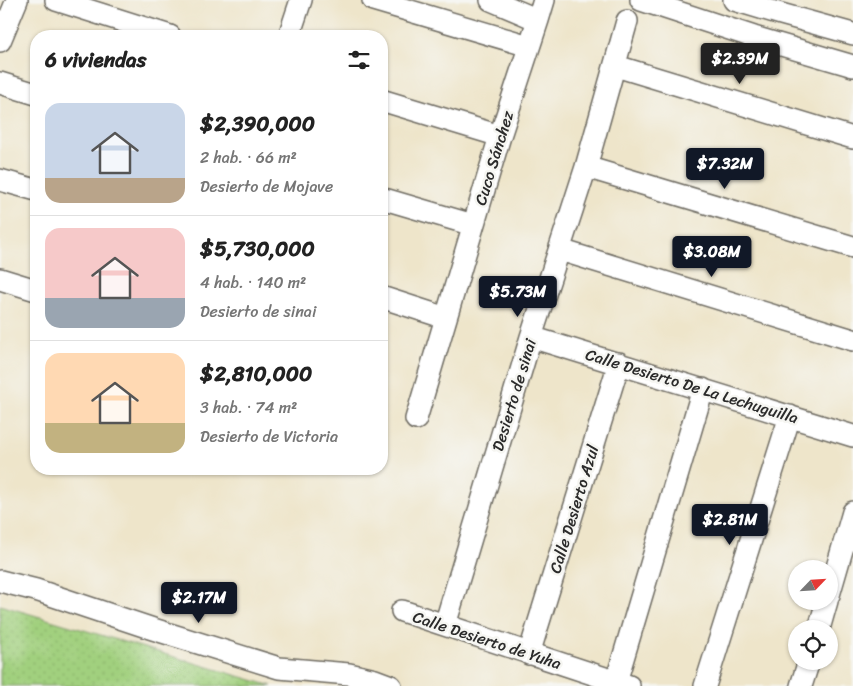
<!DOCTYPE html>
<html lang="es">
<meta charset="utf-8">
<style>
:root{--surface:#fff;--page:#f6f6f6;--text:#222;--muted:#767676;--line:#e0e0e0;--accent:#111827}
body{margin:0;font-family:Sriracha,sans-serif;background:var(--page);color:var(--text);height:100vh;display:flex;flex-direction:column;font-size:19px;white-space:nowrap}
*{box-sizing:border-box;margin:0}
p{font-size:16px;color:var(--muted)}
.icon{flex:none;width:28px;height:28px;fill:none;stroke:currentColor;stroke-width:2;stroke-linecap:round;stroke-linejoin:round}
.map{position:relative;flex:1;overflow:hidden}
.sheet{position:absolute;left:30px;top:30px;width:358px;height:445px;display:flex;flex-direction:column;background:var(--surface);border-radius:20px;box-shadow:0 1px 4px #0004}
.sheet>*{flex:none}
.needle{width:32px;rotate:65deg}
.buttons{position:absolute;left:788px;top:560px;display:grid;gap:10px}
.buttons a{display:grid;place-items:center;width:50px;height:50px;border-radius:50%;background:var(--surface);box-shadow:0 1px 4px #0004;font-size:25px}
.price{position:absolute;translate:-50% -42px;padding:0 11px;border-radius:5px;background:var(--accent);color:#fff;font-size:16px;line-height:32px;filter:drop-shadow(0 1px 2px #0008)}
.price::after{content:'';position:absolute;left:50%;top:30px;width:15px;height:11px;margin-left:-8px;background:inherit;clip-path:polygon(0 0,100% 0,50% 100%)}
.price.active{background:#222;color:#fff}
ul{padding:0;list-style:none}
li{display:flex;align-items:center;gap:15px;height:125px;padding:0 15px}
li+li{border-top:1px solid var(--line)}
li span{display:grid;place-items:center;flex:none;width:140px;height:100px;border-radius:15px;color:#555}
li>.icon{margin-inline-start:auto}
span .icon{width:60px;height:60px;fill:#fffc;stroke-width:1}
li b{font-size:21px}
h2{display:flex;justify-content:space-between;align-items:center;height:60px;padding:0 15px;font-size:21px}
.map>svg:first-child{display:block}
.grass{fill:url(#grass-dots);stroke:#667e54}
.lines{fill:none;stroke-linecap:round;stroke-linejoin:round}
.minor-casing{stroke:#6f6c63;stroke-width:24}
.minor{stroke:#fff;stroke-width:21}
.labels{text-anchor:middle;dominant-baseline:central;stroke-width:5;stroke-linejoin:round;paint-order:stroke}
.street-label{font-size:16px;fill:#2b2b2b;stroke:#f6f6f2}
</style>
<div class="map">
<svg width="853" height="686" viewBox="0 0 853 686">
<defs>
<pattern id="grass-dots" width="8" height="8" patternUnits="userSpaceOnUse" patternTransform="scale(1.25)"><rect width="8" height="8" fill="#a1d07e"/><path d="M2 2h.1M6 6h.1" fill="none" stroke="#8bb36d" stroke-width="1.8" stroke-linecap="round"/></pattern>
</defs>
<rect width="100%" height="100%" fill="#f6f6f2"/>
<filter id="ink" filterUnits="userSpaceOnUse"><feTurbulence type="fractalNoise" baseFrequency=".02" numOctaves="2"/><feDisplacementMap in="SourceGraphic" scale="10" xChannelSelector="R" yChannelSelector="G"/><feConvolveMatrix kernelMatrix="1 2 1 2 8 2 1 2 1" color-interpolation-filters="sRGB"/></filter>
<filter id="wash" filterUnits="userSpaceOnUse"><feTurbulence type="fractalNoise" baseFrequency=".0096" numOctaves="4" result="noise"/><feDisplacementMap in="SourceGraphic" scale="20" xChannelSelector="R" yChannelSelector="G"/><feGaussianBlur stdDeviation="1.12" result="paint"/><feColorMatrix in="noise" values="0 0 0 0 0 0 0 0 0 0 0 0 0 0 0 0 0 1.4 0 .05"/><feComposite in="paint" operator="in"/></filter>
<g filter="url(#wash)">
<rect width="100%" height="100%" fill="#eee5ca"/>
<path class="grass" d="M 0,605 L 272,686 L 0,686 Z"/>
</g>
<g filter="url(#ink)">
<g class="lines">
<g class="minor-casing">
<path id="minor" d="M 56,0 L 170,36
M 373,0 L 529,46
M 491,0 L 538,20
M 641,0 L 754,37 L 853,66
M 734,0 L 781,14 L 853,34
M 289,36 L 301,0
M 0,41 L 17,0
M 616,66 L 853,138
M 0,83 L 36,94
M 381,100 L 500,136
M 586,167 L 853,247
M 0,180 L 36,190
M 381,198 L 473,225
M 560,250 L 853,340
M 0,279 L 36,290
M 381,297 L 446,318
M 531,337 L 853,436
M 416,419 L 500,136 L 538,20 L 544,0
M 0,581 L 36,590 L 153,629 L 279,668 L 349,674 L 375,680 L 391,686
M 829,595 L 853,512
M 402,611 L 629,686
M 445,625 L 531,337 L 586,167 L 627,21
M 819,629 L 827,601
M 529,654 L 619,363
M 616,682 L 703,389
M 705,686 L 790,416
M 801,686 L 809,661"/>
</g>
<use href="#minor" class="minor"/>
</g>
</g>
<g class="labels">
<g class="street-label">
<text transform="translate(494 158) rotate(-73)">Cuco Sánchez</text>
<text transform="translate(692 386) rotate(17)">Calle Desierto De La Lechuguilla</text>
<text transform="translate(514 395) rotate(-73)">Desierto de sinai</text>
<text transform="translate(574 509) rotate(-73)">Calle Desierto Azul</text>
<text transform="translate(487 640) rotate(18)">Calle Desierto de Yuha</text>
</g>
</g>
</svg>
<div class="buttons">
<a><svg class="needle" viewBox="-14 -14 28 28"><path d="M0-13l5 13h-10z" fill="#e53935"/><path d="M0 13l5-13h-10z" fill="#767676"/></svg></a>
<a><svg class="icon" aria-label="locate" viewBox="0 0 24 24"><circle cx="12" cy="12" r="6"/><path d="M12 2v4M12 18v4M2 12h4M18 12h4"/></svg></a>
</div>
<b class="price active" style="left:740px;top:85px">$2.39M</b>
<b class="price" style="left:725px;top:190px">$7.32M</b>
<b class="price" style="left:712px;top:278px">$3.08M</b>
<b class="price" style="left:518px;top:318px">$5.73M</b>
<b class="price" style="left:730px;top:546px">$2.81M</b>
<b class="price" style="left:199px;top:624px">$2.17M</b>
<section class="sheet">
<h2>6 viviendas<svg class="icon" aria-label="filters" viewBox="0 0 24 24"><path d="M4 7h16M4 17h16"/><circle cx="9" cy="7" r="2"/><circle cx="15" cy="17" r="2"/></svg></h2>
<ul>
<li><span style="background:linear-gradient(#c9d6e8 75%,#b9a48a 0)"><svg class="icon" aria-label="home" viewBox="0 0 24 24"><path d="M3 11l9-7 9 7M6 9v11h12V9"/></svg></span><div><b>$2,390,000</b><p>2 hab. · 66 m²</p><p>Desierto de Mojave</p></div></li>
<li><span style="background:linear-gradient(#f6c9c9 70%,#9aa5b1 0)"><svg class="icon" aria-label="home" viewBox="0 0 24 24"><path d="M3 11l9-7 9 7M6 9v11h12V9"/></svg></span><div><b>$5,730,000</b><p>4 hab. · 140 m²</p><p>Desierto de sinai</p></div></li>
<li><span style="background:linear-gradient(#ffd9b3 70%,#c2b280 0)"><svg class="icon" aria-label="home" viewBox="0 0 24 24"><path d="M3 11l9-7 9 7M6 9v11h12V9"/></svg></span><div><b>$2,810,000</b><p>3 hab. · 74 m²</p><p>Desierto de Victoria</p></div></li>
</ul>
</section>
</div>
